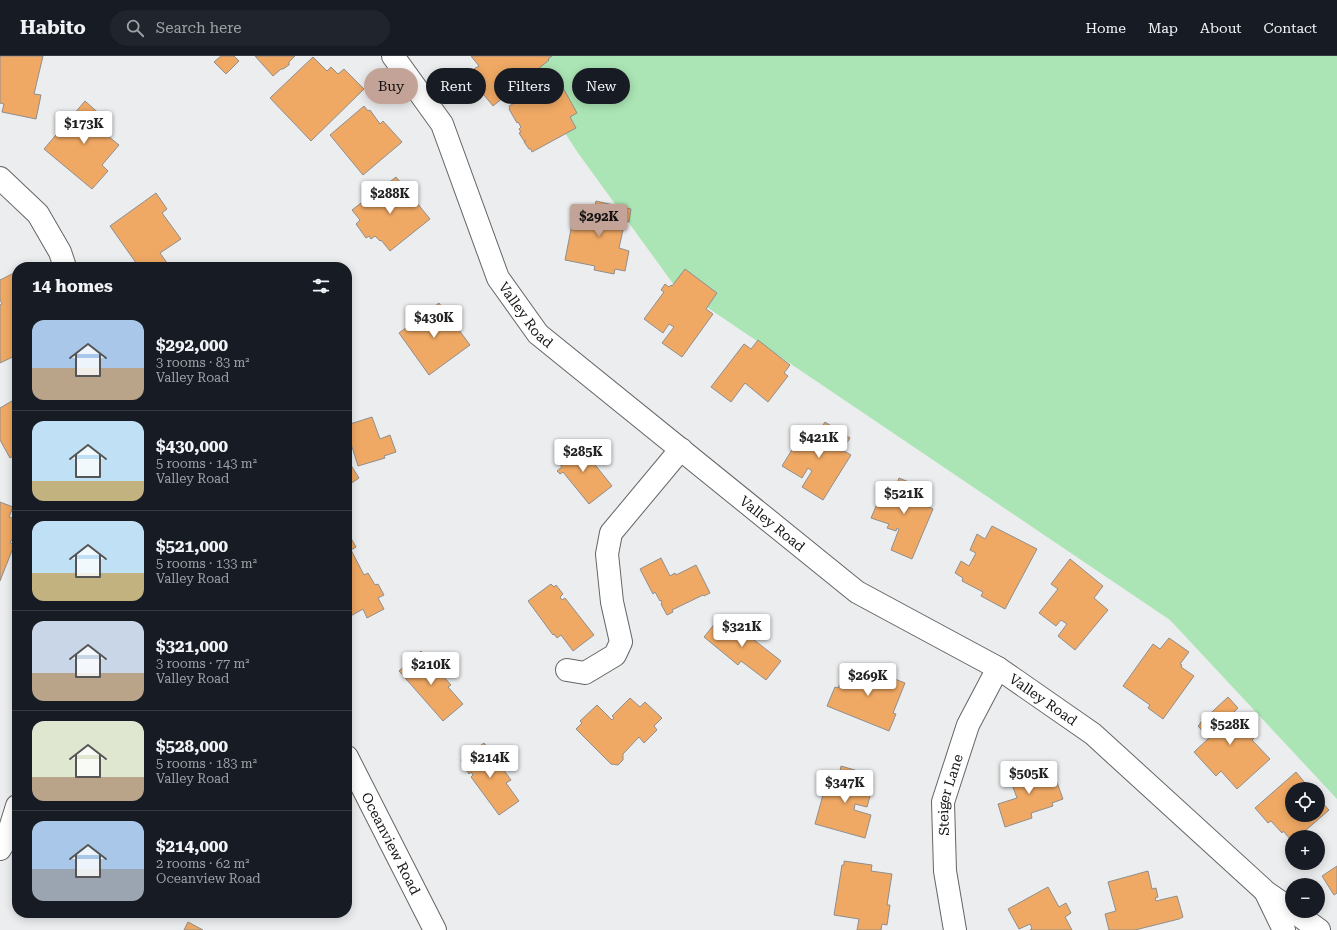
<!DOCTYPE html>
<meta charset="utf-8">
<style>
:root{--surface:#171b24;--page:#20242c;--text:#f1f3f6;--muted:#9ea1a6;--line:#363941;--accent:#c3a397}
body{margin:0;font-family:"Roboto Serif",serif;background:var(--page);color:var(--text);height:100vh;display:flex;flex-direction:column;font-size:15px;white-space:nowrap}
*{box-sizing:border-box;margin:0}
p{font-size:13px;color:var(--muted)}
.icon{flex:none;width:22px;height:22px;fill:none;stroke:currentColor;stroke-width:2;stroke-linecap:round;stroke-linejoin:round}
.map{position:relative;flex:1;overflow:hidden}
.side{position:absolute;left:12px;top:206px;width:340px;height:656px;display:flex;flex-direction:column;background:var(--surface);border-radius:16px;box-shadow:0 2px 10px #0003}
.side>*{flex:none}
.top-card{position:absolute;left:364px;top:12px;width:380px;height:36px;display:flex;gap:8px}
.controls{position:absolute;left:1285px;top:726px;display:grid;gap:8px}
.controls a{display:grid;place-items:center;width:40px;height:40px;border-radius:50%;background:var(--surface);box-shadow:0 2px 10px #0003;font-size:20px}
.price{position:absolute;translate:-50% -34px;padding:0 9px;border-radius:4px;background:#fff;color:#222;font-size:13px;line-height:26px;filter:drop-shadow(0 1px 2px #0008)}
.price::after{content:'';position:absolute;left:50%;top:24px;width:12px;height:9px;margin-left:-6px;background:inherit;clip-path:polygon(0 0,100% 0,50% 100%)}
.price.on{background:var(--accent);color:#111}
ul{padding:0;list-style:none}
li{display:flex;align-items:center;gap:12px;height:100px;padding:0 20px}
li+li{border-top:1px solid var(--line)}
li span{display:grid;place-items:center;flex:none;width:112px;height:80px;border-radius:12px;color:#555}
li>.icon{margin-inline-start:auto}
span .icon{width:48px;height:48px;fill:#fffc;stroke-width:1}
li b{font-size:17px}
h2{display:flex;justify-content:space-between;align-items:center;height:48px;padding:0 20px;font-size:17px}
.tag{padding:0 14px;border-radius:18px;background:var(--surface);box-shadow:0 2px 10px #0003;font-size:14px;line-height:36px}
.tag.on{background:var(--accent);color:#111}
header{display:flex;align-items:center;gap:24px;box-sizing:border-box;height:56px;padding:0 20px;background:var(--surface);border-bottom:1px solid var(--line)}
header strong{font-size:19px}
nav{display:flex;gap:22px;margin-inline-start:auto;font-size:14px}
.search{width:280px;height:36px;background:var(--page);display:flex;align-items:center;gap:10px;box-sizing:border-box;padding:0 14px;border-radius:22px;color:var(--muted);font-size:15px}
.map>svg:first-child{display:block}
.green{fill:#abe5b5}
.building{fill:#f0a964;stroke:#8f8e8d}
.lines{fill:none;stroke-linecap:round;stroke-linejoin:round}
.minor-casing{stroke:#646566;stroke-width:24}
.minor{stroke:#fff;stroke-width:22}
.labels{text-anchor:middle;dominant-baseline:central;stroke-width:3;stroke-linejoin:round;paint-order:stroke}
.street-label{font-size:14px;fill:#151515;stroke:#f9fafb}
</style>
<header>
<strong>Habito</strong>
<div class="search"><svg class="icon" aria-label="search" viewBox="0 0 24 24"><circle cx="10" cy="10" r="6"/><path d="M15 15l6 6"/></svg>Search here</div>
<nav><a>Home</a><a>Map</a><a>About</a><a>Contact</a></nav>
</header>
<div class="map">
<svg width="1337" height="874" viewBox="0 0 1337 874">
<rect width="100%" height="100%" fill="#ecedee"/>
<path class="green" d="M 515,0 L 1337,0 L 1337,743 L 1170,564 L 674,229 L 578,97 Z"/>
<path class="building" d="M 0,0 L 43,0 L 34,38 L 41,39 L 36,63 L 2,56 L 4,48 L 0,47 Z
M 221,0 L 234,0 L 239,5 L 226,18 L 214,6 Z
M 255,0 L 295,0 L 289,6 L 289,9 L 283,13 L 281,13 L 273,20 Z
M 471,0 L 552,0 L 548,3 L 549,4 L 493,50 L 475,28 L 481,22 L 474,13 L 479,10 Z
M 313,1 L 327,15 L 331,11 L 338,18 L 344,13 L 364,33 L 311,85 L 270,42 Z
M 555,25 L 559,31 L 562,30 L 577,57 L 570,61 L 576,72 L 532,96 L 531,93 L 529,93 L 524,86 L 526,85 L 524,85 L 519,77 L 521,76 L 519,73 L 521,71 L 518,66 L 517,67 L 509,53 L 510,52 L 509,50 Z
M 85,45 L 103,61 L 102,62 L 110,68 L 103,76 L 119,89 L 102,109 L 108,115 L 92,133 L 44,93 Z
M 364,50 L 368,55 L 370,54 L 380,68 L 383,65 L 402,86 L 363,119 L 330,79 Z
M 396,121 L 430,163 L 390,195 L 381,184 L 380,185 L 375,180 L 371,183 L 369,180 L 366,182 L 356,168 L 360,164 L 352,154 L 361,147 L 362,148 Z
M 156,137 L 167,153 L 162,157 L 181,183 L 160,197 L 170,211 L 139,211 L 110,170 Z
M 596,145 L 631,153 L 629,166 L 625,165 L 619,192 L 629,195 L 625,215 L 615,213 L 614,218 L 594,214 L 595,210 L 565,204 L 575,153 L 593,157 Z
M 685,213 L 717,237 L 706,253 L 713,258 L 682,301 L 662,287 L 674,271 L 669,268 L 663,277 L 644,263 L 664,236 L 661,234 L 665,228 L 669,231 L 671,229 L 672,230 Z
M 14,217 L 17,223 L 17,299 L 0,307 L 0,249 L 2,248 L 0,244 L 0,224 Z
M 439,247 L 470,289 L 429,319 L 399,277 Z
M 758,284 L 790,309 L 784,317 L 788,320 L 768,346 L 745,327 L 731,346 L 711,331 L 744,288 L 751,293 Z
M 17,342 L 17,397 L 10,402 L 0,384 L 0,352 Z
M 372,361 L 380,383 L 390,379 L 396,396 L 384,400 L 385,402 L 358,410 L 347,375 L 347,369 Z
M 825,366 L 850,382 L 842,394 L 851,399 L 823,444 L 802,431 L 812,415 L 808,412 L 802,422 L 782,410 L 806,371 L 817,378 Z
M 576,385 L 612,430 L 589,448 L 563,416 L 560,418 L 557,415 L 562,411 L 555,402 Z
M 347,403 L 359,422 L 347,430 Z
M 899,422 L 928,434 L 922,448 L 933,453 L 912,503 L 891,494 L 899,473 L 897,472 L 896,475 L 887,472 L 889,468 L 871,462 L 884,432 L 894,436 Z
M 0,446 L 13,451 L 9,461 L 17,464 L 17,474 L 10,487 L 13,488 L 12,492 L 13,492 L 0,525 Z
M 992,470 L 1037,493 L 1005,553 L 981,540 L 983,536 L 962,525 L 963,522 L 955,517 L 961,505 L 969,510 L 976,497 L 970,494 L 977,478 L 985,483 Z
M 347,475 L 356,491 L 351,494 L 364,519 L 368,517 L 375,529 L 378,528 L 384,539 L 378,542 L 384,553 L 367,562 L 363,553 L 347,562 Z
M 661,502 L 670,520 L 675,517 L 676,519 L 696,509 L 710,537 L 704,540 L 703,539 L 672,554 L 673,556 L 667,559 L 661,548 L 662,547 L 661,544 L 660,545 L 655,536 L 653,538 L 640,513 Z
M 1070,503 L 1103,530 L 1094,542 L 1108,554 L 1075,594 L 1058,580 L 1067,568 L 1061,564 L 1056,570 L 1039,557 L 1058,533 L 1051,528 Z
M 551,528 L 554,531 L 556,529 L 563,538 L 560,541 L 562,544 L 565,542 L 594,579 L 573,595 L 561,579 L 557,582 L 554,578 L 553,579 L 528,545 Z
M 721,560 L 725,564 L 726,562 L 781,605 L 766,624 L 741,605 L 738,609 L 704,581 Z
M 1169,582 L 1189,596 L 1180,608 L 1182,609 L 1181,611 L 1194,620 L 1163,663 L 1148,652 L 1150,649 L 1123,630 L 1153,588 L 1160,593 Z
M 421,595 L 451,629 L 448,631 L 463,648 L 443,665 L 399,615 Z
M 857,608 L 905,627 L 893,657 L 896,658 L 889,675 L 827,650 L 835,631 L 838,632 L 843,621 L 850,624 Z
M 1228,641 L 1238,652 L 1232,658 L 1254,682 L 1252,684 L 1270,703 L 1237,733 L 1221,715 L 1216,720 L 1194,696 L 1209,682 L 1198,670 L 1200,668 L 1200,667 Z
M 630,642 L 640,651 L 645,646 L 662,662 L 654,670 L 657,674 L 644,687 L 639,681 L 623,698 L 623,704 L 618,709 L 611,708 L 576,673 L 582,667 L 580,665 L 597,649 L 612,664 L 614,662 L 612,660 Z
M 484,687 L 511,724 L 506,727 L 519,745 L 499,759 L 471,721 L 473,719 L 471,716 L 469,718 L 463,709 L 464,708 L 461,704 Z
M 1039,707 L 1044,724 L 1055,721 L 1063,743 L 1052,747 L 1053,750 L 1031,757 L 1032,762 L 1005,771 L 998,748 L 1017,742 L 1010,723 L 1015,721 L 1013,716 Z
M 841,710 L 858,715 L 856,724 L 873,729 L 867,751 L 855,748 L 854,754 L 871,759 L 865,782 L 815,768 L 829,717 L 839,720 Z
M 1296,716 L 1310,733 L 1292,733 L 1292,759 L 1318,759 L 1318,742 L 1329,754 L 1298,781 L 1292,781 L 1292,785 L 1283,775 L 1282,777 L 1271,765 L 1268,767 L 1255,752 Z
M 844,805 L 872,809 L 871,815 L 892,818 L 887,849 L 890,849 L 887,869 L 882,868 L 881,874 L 857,874 L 859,863 L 834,859 L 842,809 L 844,809 Z
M 1337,810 L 1337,837 L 1334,839 L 1322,820 Z
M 1148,815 L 1152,833 L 1156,832 L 1158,841 L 1155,842 L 1156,845 L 1177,840 L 1183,861 L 1179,863 L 1135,874 L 1109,874 L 1105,858 L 1116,855 L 1108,826 Z
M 1048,831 L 1059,851 L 1066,847 L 1071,857 L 1065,861 L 1072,874 L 1030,874 L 1032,872 L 1030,868 L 1019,873 L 1008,853 Z
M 188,866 L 203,874 L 184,874 Z"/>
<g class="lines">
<g class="minor-casing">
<g id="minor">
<path id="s1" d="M 393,0 L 442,68 L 498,222 L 538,278 L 857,536 L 998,612 L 1093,678 L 1266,836 L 1292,854"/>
<path d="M 0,122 L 38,158 L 60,196 L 65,211"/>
<path d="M 567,614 L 585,617 L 615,599 L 621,586 L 612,546 L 607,498 L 611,477 L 681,393"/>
<path id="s2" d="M 347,701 L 435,874"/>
<path d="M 0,793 L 7,782 L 17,750"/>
<path d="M 1266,837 L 1284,874"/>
<path d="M 1293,855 L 1319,874"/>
<path id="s3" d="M 955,874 L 945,815 L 943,746 L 968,669 L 998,612"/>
</g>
</g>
<use href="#minor" class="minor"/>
</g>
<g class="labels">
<g class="street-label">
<text stroke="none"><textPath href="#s1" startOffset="294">Valley Road</textPath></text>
<text stroke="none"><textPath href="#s1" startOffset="618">Valley Road</textPath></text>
<text stroke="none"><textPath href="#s1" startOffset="942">Valley Road</textPath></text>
<text stroke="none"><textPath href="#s3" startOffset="137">Steiger Lane</textPath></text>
<text stroke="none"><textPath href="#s2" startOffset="97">Oceanview Road</textPath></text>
</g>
</g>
</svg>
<div class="controls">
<a><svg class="icon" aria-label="locate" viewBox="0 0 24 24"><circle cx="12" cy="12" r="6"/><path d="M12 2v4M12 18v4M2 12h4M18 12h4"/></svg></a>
<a>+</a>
<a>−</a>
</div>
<b class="price" style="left:84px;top:89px">$173K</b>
<b class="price" style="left:390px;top:159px">$288K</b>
<b class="price on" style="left:599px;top:182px">$292K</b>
<b class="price" style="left:434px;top:283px">$430K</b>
<b class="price" style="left:819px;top:403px">$421K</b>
<b class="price" style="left:583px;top:417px">$285K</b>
<b class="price" style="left:904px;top:459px">$521K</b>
<b class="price" style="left:742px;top:592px">$321K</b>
<b class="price" style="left:431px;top:630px">$210K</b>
<b class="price" style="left:868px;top:641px">$269K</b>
<b class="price" style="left:1230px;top:690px">$528K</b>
<b class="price" style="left:490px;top:723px">$214K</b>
<b class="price" style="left:1029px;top:739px">$505K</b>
<b class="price" style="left:845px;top:748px">$347K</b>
<div class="top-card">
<a class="tag on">Buy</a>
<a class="tag">Rent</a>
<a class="tag">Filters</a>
<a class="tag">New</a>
</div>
<section class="side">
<h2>14 homes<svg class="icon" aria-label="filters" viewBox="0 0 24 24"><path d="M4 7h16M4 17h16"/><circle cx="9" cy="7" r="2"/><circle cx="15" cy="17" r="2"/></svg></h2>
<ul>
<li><span style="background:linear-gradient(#a9c7e8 60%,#b9a48a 0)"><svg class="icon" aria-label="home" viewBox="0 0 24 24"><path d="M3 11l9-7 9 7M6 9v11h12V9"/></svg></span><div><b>$292,000</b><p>3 rooms · 83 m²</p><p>Valley Road</p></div></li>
<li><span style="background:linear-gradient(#bfe0f5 75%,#c2b280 0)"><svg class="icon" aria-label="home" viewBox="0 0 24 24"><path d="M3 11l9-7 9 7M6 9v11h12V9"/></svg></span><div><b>$430,000</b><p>5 rooms · 143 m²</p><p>Valley Road</p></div></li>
<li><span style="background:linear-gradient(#bfe0f5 65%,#c2b280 0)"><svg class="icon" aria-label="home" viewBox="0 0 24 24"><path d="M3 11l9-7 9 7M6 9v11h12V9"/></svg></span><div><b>$521,000</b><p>5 rooms · 133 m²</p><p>Valley Road</p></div></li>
<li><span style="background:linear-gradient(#c9d6e8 65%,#b9a48a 0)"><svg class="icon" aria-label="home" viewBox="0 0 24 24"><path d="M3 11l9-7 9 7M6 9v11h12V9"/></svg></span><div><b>$321,000</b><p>3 rooms · 77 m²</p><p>Valley Road</p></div></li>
<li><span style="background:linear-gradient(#dfe7d0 70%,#b9a48a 0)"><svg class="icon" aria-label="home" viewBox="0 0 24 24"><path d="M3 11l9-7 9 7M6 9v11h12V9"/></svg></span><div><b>$528,000</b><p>5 rooms · 183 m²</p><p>Valley Road</p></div></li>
<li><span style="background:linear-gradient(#a9c7e8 60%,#9aa5b1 0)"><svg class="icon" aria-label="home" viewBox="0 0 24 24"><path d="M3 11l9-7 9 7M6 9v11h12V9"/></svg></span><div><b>$214,000</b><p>2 rooms · 62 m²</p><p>Oceanview Road</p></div></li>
</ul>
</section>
</div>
